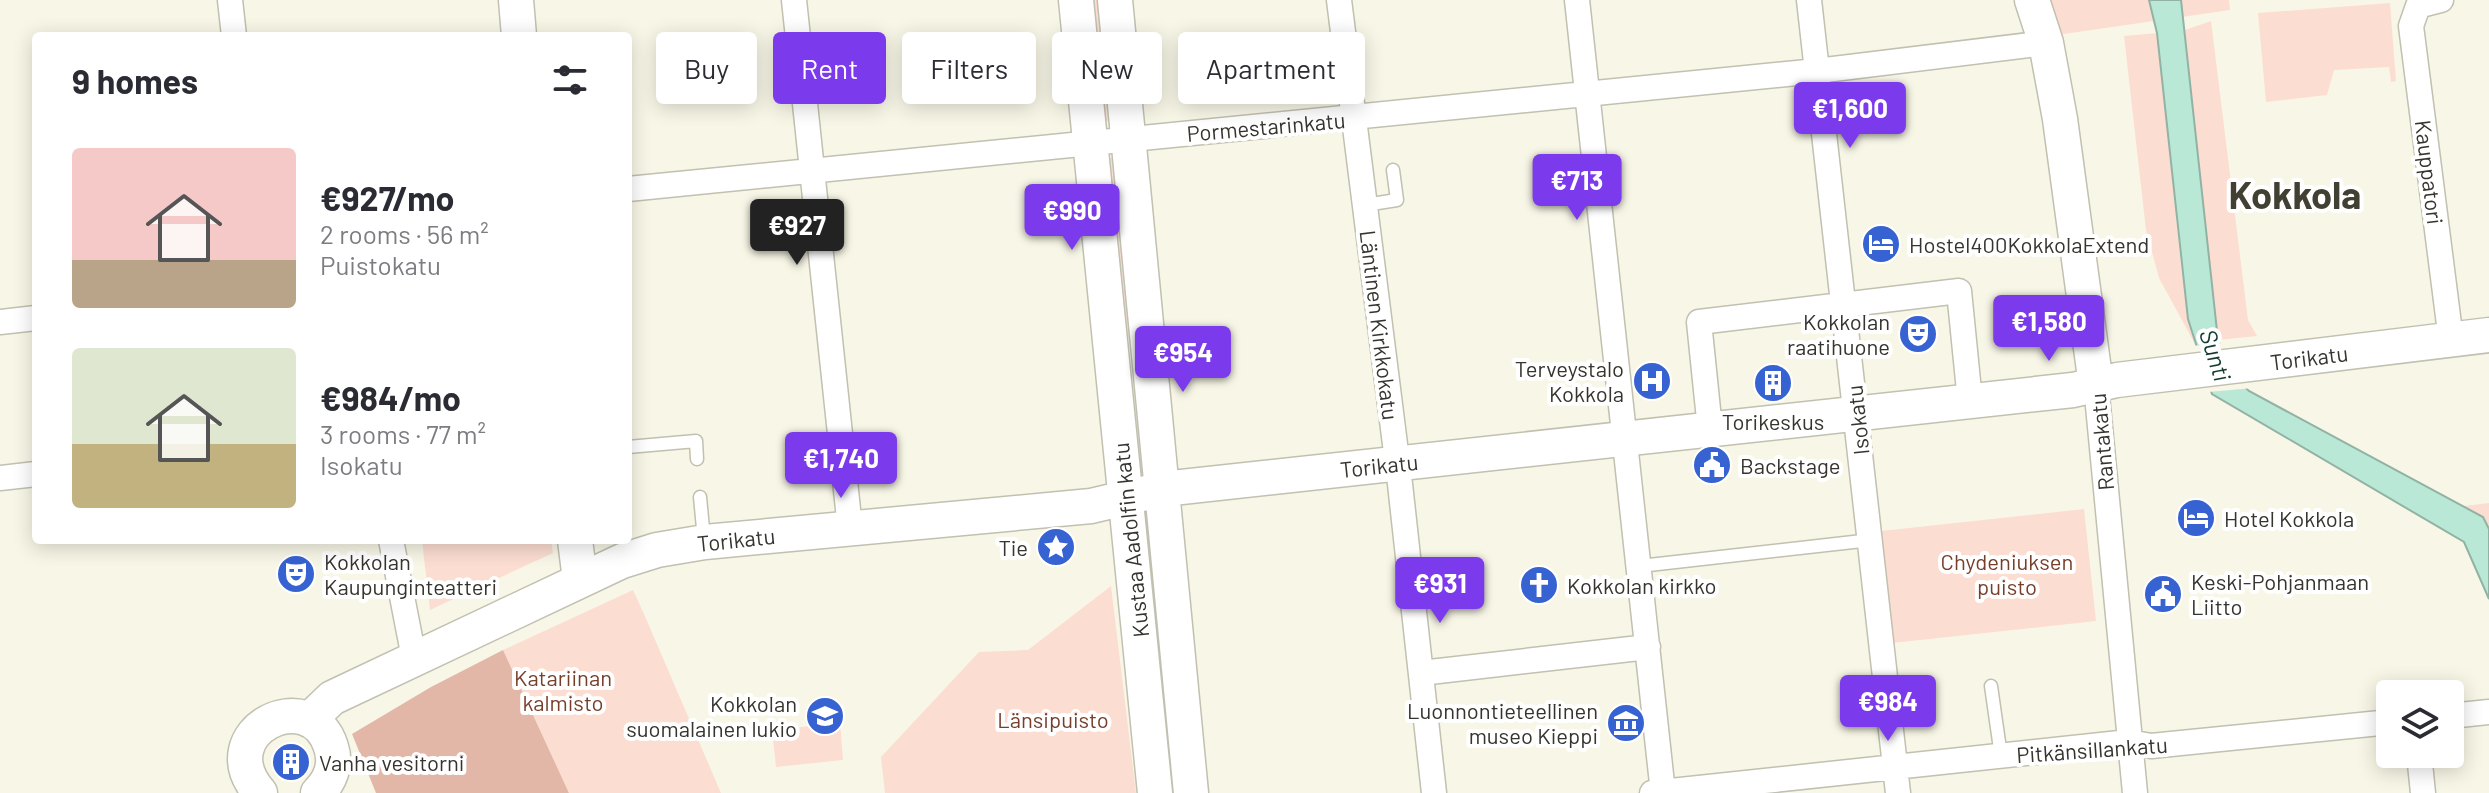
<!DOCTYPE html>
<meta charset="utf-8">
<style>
:root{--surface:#fff;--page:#f7f7f7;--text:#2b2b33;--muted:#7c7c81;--accent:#7c3aed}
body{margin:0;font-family:Barlow,sans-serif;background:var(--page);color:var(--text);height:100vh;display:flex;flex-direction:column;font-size:30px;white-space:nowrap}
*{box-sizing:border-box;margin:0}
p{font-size:26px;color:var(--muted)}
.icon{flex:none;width:44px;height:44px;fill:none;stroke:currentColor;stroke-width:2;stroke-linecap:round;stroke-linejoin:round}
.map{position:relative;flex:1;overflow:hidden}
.panel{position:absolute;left:32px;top:32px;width:600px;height:512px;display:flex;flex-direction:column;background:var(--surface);border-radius:8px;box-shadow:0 4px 20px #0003}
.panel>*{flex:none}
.guide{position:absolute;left:656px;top:32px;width:760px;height:72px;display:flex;gap:16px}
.buttons{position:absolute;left:2376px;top:680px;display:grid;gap:16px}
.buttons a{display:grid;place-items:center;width:88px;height:88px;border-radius:8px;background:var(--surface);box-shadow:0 4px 20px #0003;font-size:40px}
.price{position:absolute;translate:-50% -68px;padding:0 18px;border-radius:8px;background:var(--accent);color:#fff;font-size:26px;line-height:52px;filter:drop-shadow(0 2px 4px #0008)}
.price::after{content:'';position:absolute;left:50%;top:48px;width:24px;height:18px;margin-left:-12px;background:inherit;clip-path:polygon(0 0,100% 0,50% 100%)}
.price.on{background:#222;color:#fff}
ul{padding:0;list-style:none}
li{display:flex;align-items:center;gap:24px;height:200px;padding:0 40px}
li span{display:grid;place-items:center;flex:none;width:224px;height:160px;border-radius:8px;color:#555}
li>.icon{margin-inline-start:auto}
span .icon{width:96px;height:96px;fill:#fffc;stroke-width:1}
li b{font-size:34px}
h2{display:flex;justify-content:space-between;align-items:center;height:96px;padding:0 40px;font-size:34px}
.chip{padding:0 28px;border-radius:8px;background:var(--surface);box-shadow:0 4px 20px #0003;font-size:28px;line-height:72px}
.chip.on{background:var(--accent);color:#fff}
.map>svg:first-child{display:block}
.green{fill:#fcddd2}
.forest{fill:#e2b7a8}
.water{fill:#bae8d6;stroke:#92b2a4;stroke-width:2}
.pier{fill:#f8f7e7}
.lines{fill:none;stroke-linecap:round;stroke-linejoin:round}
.lane-casing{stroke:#c1c0b1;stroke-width:15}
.street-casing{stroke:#c1c0b1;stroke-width:27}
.secondary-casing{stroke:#c1c0b1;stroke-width:37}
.lane{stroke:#fff;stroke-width:12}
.street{stroke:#fff;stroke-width:24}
.secondary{stroke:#fff;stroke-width:34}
.labels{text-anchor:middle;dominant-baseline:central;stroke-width:8;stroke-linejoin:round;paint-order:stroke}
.street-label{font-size:22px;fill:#35342e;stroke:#fff}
.poi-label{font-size:22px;fill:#35342e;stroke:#fff;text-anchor:start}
.park-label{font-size:22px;fill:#773f2b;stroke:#fff}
.water-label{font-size:24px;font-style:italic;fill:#133a2e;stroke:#fff}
.town-label{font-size:38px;font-weight:bold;fill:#414033;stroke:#fff}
</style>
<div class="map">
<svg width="2489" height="793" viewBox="0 0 2489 793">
<rect width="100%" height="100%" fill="#f8f7e7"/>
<path class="green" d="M 1086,0 L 1105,0 L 1117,120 L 1098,122 Z
M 2041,0 L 2229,0 L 2230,10 L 2050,36 Z
M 2390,3 L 2396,81 L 2391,82 L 2389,67 L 2334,70 L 2327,95 L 2266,102 L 2258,13 Z
M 2211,21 L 2248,320 L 2257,336 L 2218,340 L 2185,30 Z
M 2157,33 L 2182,275 L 2195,344 L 2159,278 L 2146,230 L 2124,36 Z
M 1121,157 L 1133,353 L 1117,301 L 1103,159 Z
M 2489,503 L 2489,529 L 2483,517 L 2464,506 Z
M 2084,509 L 2096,621 L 1892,643 L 1881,531 Z
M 422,540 L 551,540 L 553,553 L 430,610 Z
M 1147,584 L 1152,584 L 1178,793 L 1167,793 Z
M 1111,586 L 1136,793 L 885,793 L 881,757 L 979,652 L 1028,650 Z
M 633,590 L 644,614 L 721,793 L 569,793 L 503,650 Z
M 840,723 L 843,760 L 776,767 L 772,730 Z"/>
<path class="forest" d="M 503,650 L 569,793 L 376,793 L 352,734 L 431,687 Z"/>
<path class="water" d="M 2149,0 L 2181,0 L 2218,340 L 2233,376 L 2249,391 L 2483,517 L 2489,529 L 2489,599 L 2464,542 L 2212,394 L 2188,319 L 2157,33 Z"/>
<path class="pier" d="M 2224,343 L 2237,374 L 2253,388 L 2208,392 L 2191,346 Z"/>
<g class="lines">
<g class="lane-casing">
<path id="lane" d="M 1365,205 L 1397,200 L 1393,170
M 628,447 L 696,441 L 697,459
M 700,497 L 704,539
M 1640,566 L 1871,540
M 1991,686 L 2001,756"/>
</g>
<g class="street-casing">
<path id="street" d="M 230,0 L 234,36
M 794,0 L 850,528
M 1339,0 L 1400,484 L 1434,793
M 1577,0 L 1663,793
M 1809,0 L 1898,793
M 2441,0 L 2418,6 L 2411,26 L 2451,340
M 628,189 L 1817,71 L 2046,43
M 0,322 L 36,318
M 2096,385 L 2135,793
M 1710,429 L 1699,322 L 1959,291 L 1970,401
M 0,478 L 36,474
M 391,540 L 414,658
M 1421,673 L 1648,647
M 2450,716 L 2489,712
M 2419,754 L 2423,793
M 1652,793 L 2129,742 L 2151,746 L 2390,722"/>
</g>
<g class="secondary-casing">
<path id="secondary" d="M 516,0 L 519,36
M 1076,0 L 1155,793
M 1115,0 L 1191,793
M 2032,0 L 2046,43 L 2060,119 L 2096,385
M 575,540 L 580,580
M 309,720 L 332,698 L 622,561 L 657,550 L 705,542 L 1091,506 L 1163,489 L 2073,390 L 2117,380 L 2489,335
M 260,793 C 207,732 311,681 331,747 C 337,765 330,781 318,793"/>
</g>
<use href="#lane" class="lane"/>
<use href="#street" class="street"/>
<use href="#secondary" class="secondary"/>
</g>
<defs>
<g id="hotel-disc" transform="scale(2)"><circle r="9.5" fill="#3662d2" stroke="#fff"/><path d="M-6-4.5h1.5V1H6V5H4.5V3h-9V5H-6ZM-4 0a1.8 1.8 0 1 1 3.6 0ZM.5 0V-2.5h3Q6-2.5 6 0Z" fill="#fff"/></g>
<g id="theatre-disc" transform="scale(2)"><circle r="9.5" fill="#3662d2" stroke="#fff"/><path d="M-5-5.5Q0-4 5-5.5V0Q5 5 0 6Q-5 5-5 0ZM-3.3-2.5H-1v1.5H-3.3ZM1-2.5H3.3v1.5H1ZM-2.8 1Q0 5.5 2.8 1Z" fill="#fff"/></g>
<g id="hospital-disc" transform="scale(2)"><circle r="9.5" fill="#3662d2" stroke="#fff"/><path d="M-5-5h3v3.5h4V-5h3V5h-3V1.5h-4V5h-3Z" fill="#fff"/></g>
<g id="building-disc" transform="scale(2)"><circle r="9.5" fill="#3662d2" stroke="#fff"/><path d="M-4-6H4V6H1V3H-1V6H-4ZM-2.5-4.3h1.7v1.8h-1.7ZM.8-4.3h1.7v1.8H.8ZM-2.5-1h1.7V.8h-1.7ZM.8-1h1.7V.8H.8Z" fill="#fff"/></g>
<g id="civic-disc" transform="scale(2)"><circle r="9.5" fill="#3662d2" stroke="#fff"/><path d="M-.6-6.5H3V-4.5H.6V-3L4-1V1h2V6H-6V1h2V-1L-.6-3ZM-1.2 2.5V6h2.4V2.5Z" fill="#fff"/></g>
<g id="sight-disc" transform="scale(2)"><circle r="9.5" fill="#3662d2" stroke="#fff"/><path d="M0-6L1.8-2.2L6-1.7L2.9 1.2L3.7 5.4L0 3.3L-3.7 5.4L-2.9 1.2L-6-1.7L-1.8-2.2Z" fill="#fff"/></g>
<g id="church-disc" transform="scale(2)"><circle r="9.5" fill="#3662d2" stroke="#fff"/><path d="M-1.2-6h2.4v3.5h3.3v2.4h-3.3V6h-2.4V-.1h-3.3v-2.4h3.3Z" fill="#fff"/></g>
<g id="school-disc" transform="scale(2)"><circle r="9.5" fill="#3662d2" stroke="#fff"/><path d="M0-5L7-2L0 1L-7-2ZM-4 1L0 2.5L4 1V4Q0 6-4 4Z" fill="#fff"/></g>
<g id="museum-disc" transform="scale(2)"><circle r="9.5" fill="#3662d2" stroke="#fff"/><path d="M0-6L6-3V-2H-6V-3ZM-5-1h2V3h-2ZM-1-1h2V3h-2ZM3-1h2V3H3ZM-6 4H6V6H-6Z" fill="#fff"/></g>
</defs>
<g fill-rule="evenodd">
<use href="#hotel-disc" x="1881" y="244"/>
<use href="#theatre-disc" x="1918" y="334"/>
<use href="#hospital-disc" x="1652" y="381"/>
<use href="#building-disc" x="1773" y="383"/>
<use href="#civic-disc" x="1712" y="465"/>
<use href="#hotel-disc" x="2196" y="518"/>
<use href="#sight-disc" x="1056" y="547"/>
<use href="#theatre-disc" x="296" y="574"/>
<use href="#church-disc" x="1539" y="585"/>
<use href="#civic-disc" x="2163" y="594"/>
<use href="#school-disc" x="825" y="716"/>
<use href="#museum-disc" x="1626" y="723"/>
<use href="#building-disc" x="291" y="762"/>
</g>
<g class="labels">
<g class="street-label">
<text transform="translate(1266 126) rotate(-5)">Pormestarinkatu</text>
<text transform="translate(2430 172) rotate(83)">Kauppatori</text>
<text transform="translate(1380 325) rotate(83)">Läntinen Kirkkokatu</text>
<text transform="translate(2309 357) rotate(-7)">Torikatu</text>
<text transform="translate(1857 420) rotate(-96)">Isokatu</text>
<text transform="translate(2101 442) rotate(-95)">Rantakatu</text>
<text transform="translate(1379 465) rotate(-6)">Torikatu</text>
<text transform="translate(736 539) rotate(-6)">Torikatu</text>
<text transform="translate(1130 540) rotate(-96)">Kustaa Aadolfin katu</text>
<text transform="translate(2092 749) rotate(-4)">Pitkänsillankatu</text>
</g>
<g class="poi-label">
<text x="1909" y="244">Hostel400KokkolaExtend</text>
<text x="1890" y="321" text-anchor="end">Kokkolan<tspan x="1890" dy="25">raatihuone</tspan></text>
<text x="1624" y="368" text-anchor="end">Terveystalo<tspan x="1624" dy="25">Kokkola</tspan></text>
<text x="1773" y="421" text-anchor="middle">Torikeskus</text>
<text x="1740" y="465">Backstage</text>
<text x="2224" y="518">Hotel Kokkola</text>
<text x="1028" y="547" text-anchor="end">Tie</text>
<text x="324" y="561">Kokkolan<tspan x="324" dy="25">Kaupunginteatteri</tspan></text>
<text x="2191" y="581">Keski-Pohjanmaan<tspan x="2191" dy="25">Liitto</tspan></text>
<text x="1567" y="585">Kokkolan kirkko</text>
<text x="797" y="703" text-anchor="end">Kokkolan<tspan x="797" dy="25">suomalainen lukio</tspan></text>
<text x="1598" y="710" text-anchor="end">Luonnontieteellinen<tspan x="1598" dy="25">museo Kieppi</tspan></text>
<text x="319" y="762">Vanha vesitorni</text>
</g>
<g class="park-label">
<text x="2007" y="561">Chydeniuksen<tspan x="2007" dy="25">puisto</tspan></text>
<text x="563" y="677">Katariinan<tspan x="563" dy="25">kalmisto</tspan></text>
<text x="1053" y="719">Länsipuisto</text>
</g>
<g class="water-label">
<text transform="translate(2216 355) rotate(72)">Sunti</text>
</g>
<g class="town-label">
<text x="2295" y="194">Kokkola</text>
</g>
</g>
</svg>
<div class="buttons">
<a><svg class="icon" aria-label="layers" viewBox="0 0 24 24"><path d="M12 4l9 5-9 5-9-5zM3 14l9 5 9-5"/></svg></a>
</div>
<b class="price" style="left:1850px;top:150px">€1,600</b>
<b class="price" style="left:1577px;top:222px">€713</b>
<b class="price" style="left:1072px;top:252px">€990</b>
<b class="price on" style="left:797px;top:267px">€927</b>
<b class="price" style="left:2049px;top:363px">€1,580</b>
<b class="price" style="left:1183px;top:394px">€954</b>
<b class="price" style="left:841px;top:500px">€1,740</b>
<b class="price" style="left:1440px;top:625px">€931</b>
<b class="price" style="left:1888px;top:743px">€984</b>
<div class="guide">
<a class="chip">Buy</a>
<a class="chip on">Rent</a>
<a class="chip">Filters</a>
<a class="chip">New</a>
<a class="chip">Apartment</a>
</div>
<section class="panel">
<h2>9 homes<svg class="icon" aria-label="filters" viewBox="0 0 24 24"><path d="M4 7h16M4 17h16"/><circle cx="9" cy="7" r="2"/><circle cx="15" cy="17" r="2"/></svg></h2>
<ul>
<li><span style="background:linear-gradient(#f6c9c9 70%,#b9a48a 0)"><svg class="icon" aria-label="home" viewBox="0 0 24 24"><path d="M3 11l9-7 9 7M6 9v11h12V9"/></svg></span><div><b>€927/mo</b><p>2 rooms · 56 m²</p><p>Puistokatu</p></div></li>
<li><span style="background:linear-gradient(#dfe7d0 60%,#c2b280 0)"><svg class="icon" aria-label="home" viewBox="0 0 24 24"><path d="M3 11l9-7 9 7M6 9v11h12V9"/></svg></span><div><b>€984/mo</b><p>3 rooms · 77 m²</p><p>Isokatu</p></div></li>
</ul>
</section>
</div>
